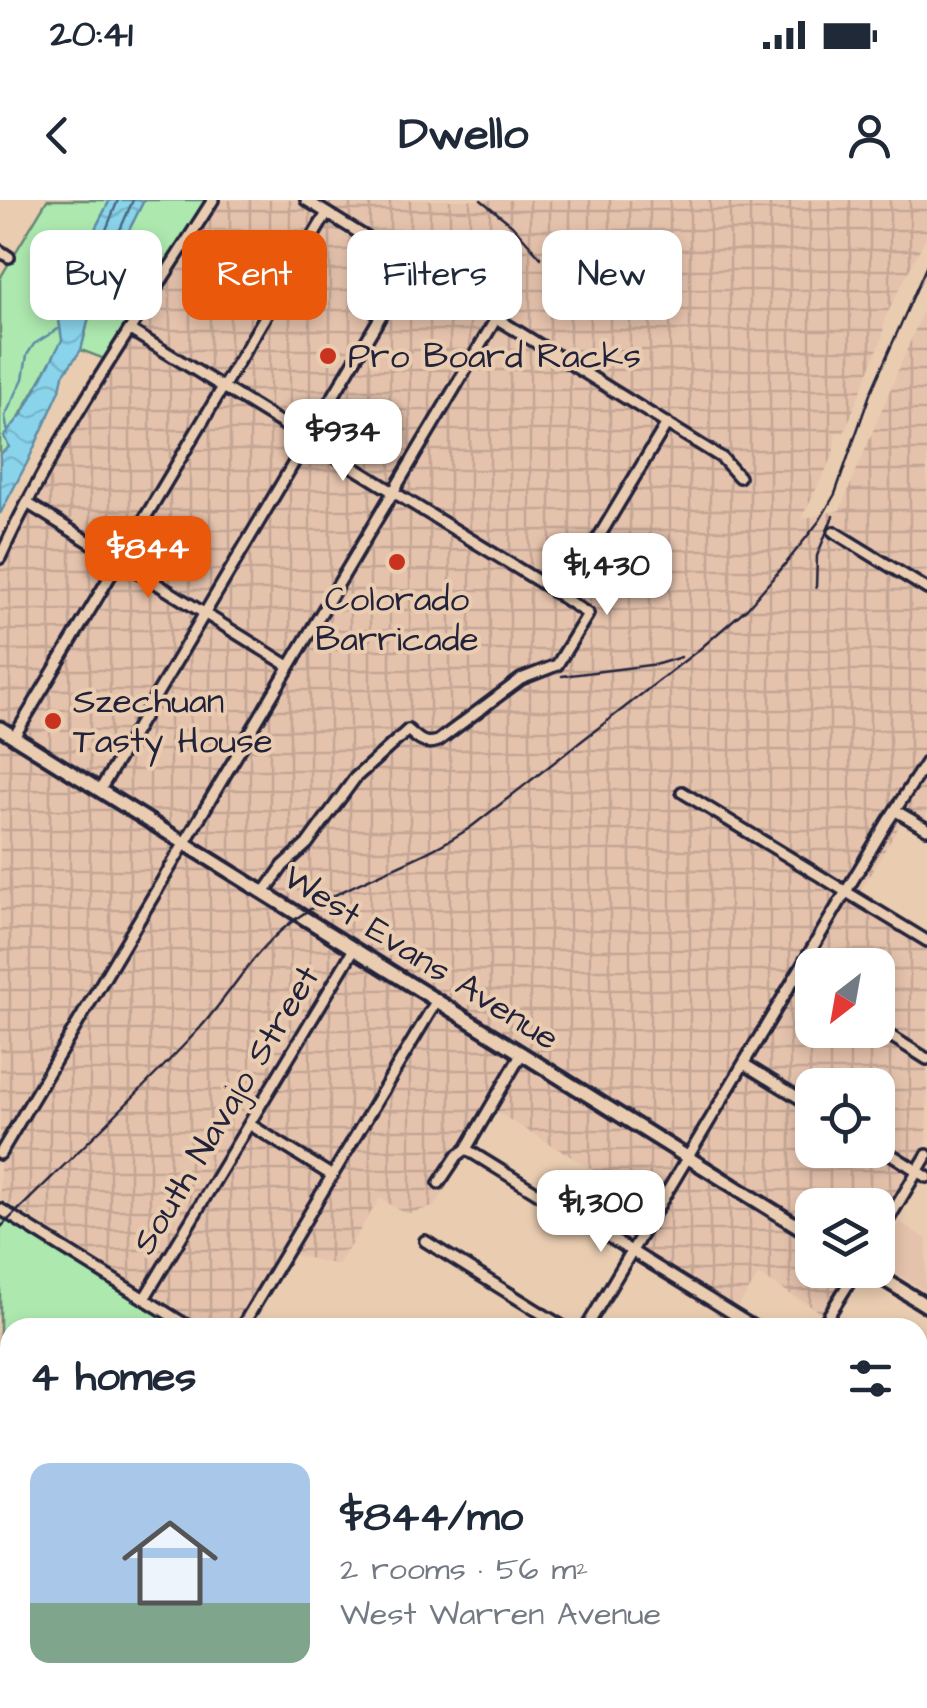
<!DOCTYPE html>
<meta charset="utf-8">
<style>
:root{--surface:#fff;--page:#f6f6f7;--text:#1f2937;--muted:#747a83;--accent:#ea580c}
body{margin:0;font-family:"Architects Daughter",sans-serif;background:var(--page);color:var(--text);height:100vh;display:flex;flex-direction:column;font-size:38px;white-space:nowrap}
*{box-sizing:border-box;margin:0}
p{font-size:32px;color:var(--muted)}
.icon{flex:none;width:55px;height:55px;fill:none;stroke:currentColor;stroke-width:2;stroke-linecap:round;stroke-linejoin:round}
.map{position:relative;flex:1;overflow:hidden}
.sheet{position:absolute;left:0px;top:1118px;width:928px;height:392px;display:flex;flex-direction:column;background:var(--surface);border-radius:30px 30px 0 0;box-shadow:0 5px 15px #0003}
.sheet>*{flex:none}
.hud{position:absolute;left:30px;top:30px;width:868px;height:90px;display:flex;gap:20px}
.needle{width:65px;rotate:211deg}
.buttons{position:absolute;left:795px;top:748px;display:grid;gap:20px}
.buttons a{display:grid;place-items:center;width:100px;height:100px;border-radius:20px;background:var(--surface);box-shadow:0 5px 15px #0003;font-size:50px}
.price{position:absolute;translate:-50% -85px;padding:0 22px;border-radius:20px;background:#fff;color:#222;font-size:32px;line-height:65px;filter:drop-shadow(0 2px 5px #0008)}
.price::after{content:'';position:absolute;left:50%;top:60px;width:30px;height:22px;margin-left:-15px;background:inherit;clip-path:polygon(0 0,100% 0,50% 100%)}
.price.active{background:var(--accent);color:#fff}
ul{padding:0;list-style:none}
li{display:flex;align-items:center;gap:30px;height:250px;padding:0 30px}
li span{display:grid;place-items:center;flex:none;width:280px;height:200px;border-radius:20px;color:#555}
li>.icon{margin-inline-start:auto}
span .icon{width:120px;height:120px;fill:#fffc;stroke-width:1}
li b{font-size:42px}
h2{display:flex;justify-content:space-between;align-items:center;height:120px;padding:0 30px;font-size:42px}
.pill{padding:0 35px;border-radius:20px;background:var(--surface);box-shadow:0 5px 15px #0003;font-size:35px;line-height:90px}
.pill.active{background:var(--accent);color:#fff}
.status{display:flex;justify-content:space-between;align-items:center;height:70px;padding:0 50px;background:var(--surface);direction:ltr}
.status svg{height:28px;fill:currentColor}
header{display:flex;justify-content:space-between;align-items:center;height:130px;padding:0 30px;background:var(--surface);font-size:45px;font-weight:700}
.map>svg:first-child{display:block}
.built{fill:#e5c2ac}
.industrial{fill:url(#industrial-grid);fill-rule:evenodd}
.green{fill:#ade9af;stroke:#688675;stroke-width:2.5}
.water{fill:url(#water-waves);stroke:#608da5;stroke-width:2.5}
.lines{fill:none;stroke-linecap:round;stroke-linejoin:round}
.shore{stroke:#4c6981;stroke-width:2.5}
.stream{stroke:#608da5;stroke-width:2.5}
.minor-casing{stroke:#22223b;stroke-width:16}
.major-casing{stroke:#22223b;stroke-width:19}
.minor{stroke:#eacdb1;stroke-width:9}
.major{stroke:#eacdb1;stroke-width:11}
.rail{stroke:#22223b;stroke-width:2.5}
.poi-dot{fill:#c8321e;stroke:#eacdb1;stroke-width:4}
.labels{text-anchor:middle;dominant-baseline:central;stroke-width:8;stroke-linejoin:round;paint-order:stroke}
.poi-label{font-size:35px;fill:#22223b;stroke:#eacdb1;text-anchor:start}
.street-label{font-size:35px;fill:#22223b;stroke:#eacdb1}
</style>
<div class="status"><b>20:41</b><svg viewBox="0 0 49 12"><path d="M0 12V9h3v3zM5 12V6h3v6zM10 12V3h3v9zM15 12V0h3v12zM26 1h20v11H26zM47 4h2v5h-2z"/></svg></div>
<header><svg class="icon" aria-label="back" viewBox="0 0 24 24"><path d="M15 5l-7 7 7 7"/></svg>Dwello<svg class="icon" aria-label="person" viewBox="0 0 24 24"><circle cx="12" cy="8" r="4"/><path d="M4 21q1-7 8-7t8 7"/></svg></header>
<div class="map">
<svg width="927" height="1508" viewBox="0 0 927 1508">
<defs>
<pattern id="industrial-grid" width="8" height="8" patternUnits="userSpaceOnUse" patternTransform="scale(2.5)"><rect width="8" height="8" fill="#e5c2ac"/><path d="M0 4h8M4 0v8" fill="none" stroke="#c4a695"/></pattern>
<pattern id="water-waves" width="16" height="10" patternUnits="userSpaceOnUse" patternTransform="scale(2.5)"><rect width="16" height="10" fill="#8ad4eb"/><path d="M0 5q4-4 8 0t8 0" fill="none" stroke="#77b6ca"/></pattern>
</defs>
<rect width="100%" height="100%" fill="#eacdb1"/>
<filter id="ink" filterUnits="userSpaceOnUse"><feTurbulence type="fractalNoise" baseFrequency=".01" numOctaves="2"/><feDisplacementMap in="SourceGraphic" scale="20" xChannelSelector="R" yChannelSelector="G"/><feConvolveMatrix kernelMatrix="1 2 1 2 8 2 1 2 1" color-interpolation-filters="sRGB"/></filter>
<g filter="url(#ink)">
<path class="built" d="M 900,1022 L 927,1039 L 925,1091 L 879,1063 L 878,1059 Z
M 609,1500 L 777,1500 L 780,1504 L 778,1508 L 604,1508 Z"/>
<path class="industrial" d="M 208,0 L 927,0 L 927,35 L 884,120 L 883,136 L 844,233 L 836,233 L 833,256 L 801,319 L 840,310 L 927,101 L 927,620 L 909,610 L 852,705 L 927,750 L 927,942 L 878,1025 L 878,1005 L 812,1005 L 812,1070 L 851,1070 L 825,1115 L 759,1075 L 736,1109 L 632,1044 L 653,1006 L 495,911 L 434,1007 L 405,1014 L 380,998 L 338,1065 L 282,1052 L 236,1127 L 204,1127 L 0,998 L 0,355 L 23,302 ZM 812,765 L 878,765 L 878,830 L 812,830 ZM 812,885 L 878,885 L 878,950 L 812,950 Z"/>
<path class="green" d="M 47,0 L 110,0 L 93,33 L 59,120 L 63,140 L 13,228 L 8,250 L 0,254 L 0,78 Z
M 144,0 L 205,0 L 107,160 L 81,150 L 91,109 L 109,81 L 120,48 Z
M 0,1016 L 178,1127 L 10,1128 L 10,1500 L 117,1500 L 112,1508 L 0,1508 Z"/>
<path class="water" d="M 110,0 L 144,0 L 120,48 L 109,81 L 91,109 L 81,150 L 63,175 L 60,190 L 28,261 L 0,314 L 0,254 L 9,247 L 4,236 L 23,213 L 62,140 L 59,120 L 93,33 Z"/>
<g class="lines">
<path class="shore" d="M 118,0 L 88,75 L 91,81 L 100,76 L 133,0"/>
<path class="stream" d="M 8,235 L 5,216 L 23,179 L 27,155 L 34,144 L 58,129"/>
<g class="minor-casing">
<path id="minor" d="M 306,0 L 722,258 L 739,277
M 0,51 L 9,57
M 130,130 L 556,392 L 570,385 L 667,223
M 27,303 L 289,466
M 834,332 L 927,389
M 0,358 C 57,233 139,117 213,0
M 14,537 L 327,13
M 100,590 L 411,65
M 682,592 L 927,741
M 896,611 L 927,629
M 264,693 L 283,666 L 307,644 L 355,578 L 408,530 C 418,539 424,546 438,541 L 521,479 L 557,465 L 588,414 L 553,391
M 796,778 L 812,788
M 878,828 L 927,859
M 744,864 L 812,906
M 249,924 L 331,975
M 878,946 L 927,977
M 466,949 L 756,1128
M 0,954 L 497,117
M 439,983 L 457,956 L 466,949 L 522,853
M 0,1009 L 191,1128
M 878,1037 L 927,955
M 425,1041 L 565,1128
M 144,1099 L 354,749
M 241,1128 L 437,800
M 586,1128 L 888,621 L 927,561
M 821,1128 L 857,1070
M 918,1227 L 927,1232
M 918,1365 L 927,1349
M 186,1500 L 189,1508
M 318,1500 L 318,1508
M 415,1500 L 429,1508
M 788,1500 L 801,1508
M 120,1508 L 125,1500
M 381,1508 L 386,1500
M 490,1508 L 495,1500
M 597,1508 L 601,1500
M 832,1508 L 837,1500"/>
</g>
<g class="major-casing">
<path id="major" d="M 0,528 L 812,1035
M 869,1070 L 927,1106"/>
</g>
<use href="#minor" class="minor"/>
<use href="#major" class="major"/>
<path class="rail" d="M 481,0 L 512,25 L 541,58
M 816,388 L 817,356 L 833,316
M 562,476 L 658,464 L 681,457
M 0,1028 C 67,962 136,897 200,828 C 231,793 252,753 289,724 C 343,682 414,666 471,627 L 701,448 L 747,408 L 787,362 L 820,320 L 835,294 L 870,194 L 927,65"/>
</g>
</g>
<g class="poi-dot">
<circle cx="328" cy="156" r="10"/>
<circle cx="397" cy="362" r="10"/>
<circle cx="53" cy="521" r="10"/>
</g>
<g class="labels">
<g class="poi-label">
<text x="348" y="156">Pro Board Racks</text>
<text x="397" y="399" text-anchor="middle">Colorado<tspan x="397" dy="40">Barricade</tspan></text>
<text x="73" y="501">Szechuan<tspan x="73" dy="40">Tasty House</tspan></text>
</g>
<g class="street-label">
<text transform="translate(421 758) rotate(32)">West Evans Avenue</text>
<text transform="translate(226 910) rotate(-59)">South Navajo Street</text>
</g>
</g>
</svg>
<div class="buttons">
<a><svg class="needle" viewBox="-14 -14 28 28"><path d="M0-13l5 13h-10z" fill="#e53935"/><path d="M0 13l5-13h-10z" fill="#747a83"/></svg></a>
<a><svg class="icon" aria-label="locate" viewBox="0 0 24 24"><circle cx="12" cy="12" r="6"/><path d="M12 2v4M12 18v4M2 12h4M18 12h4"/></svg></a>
<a><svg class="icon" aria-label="layers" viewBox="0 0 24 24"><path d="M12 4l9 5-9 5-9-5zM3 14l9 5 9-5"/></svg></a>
</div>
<b class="price" style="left:343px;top:284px">$934</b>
<b class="price active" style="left:148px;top:401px">$844</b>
<b class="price" style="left:607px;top:418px">$1,430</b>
<b class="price" style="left:601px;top:1055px">$1,300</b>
<div class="hud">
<a class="pill">Buy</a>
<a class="pill active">Rent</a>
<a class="pill">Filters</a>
<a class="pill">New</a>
</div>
<section class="sheet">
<h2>4 homes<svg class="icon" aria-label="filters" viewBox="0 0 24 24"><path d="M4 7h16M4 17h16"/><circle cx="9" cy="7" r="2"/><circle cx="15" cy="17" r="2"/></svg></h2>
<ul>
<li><span style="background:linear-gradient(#a9c7e8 70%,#7fa58c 0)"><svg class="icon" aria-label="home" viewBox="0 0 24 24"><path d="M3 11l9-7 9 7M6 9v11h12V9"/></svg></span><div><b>$844/mo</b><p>2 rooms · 56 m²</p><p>West Warren Avenue</p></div></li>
</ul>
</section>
</div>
